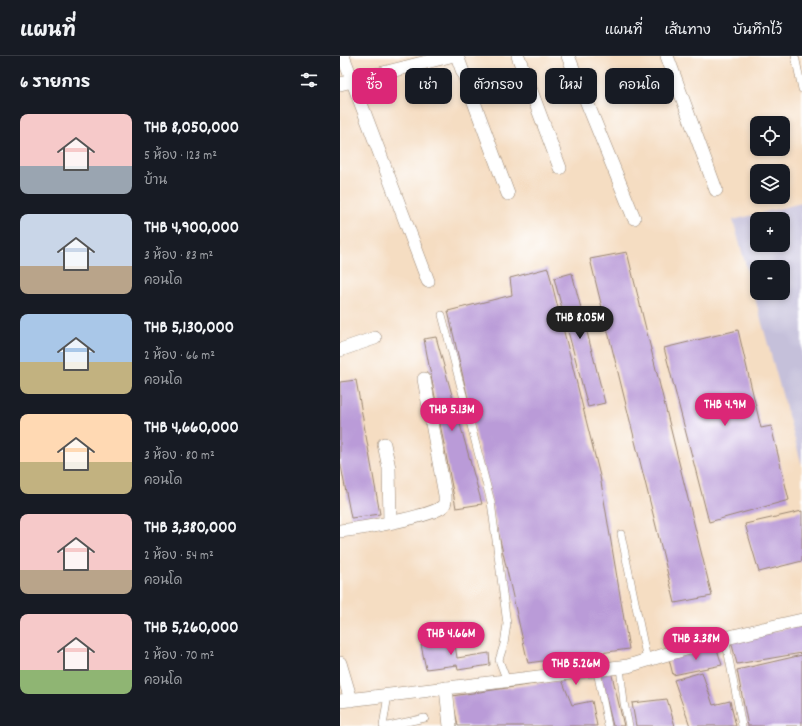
<!DOCTYPE html>
<html lang="th">
<meta charset="utf-8">
<style>
:root{--surface:#171b24;--page:#20242c;--text:#f1f3f6;--muted:#9ea1a6;--line:#363941;--accent:#db2777}
body{margin:0;font-family:Dekko,"Playpen Sans Thai",sans-serif;background:var(--page);color:var(--text);height:100vh;display:flex;flex-direction:column;font-size:15px;white-space:nowrap}
*{box-sizing:border-box;margin:0}
p{font-size:13px;color:var(--muted)}
.icon{flex:none;width:22px;height:22px;fill:none;stroke:currentColor;stroke-width:2;stroke-linecap:round;stroke-linejoin:round}
.map{position:relative;flex:1;overflow:hidden}
.sheet{display:flex;flex-direction:column;background:var(--surface);width:340px}
.sheet>*{flex:none}
.banner{position:absolute;left:12px;top:12px;width:380px;height:36px;display:flex;gap:8px}
.fabs{position:absolute;left:410px;top:60px;display:grid;gap:8px}
.fabs a{display:grid;place-items:center;width:40px;height:40px;border-radius:8px;background:var(--surface);box-shadow:0 2px 6px #0003;font-size:20px}
.price{position:absolute;translate:-50% -34px;padding:0 9px;border-radius:14px;background:var(--accent);color:#fff;font-size:13px;line-height:26px;filter:drop-shadow(0 1px 2px #0008)}
.price::after{content:'';position:absolute;left:50%;top:24px;width:12px;height:9px;margin-left:-6px;background:inherit;clip-path:polygon(0 0,100% 0,50% 100%)}
.price.active{background:#222;color:#fff}
ul{padding:0;list-style:none}
li{display:flex;align-items:center;gap:12px;height:100px;padding:0 20px}
li span{display:grid;place-items:center;flex:none;width:112px;height:80px;border-radius:8px;color:#555}
li>.icon{margin-inline-start:auto}
span .icon{width:48px;height:48px;fill:#fffc;stroke-width:1}
li b{font-size:17px}
h2{display:flex;justify-content:space-between;align-items:center;height:48px;padding:0 20px;font-size:17px}
.tag{padding:0 14px;border-radius:8px;background:var(--surface);box-shadow:0 2px 6px #0003;font-size:14px;line-height:36px}
.tag.active{background:var(--accent);color:#fff}
header{display:flex;align-items:center;gap:24px;box-sizing:border-box;height:56px;padding:0 20px;background:var(--surface);border-bottom:1px solid var(--line)}
header strong{font-size:19px}
nav{display:flex;gap:22px;margin-inline-start:auto;font-size:14px}
main{display:flex;flex:1;min-height:0}
.map>svg:first-child{display:block}
.industrial{fill:#c5c0da;fill-rule:evenodd}
.building{fill:#ba9bd8}
.lines{fill:none;stroke-linecap:round;stroke-linejoin:round}
.lane-casing{stroke:#988470;stroke-width:8}
.street-casing{stroke:#988470;stroke-width:14}
.lane{stroke:#fff;stroke-width:7}
.street{stroke:#fff;stroke-width:13}
</style>
<header>
<strong>แผนที่</strong>
<nav><a>แผนที่</a><a>เส้นทาง</a><a>บันทึกไว้</a></nav>
</header>
<main>
<section class="sheet">
<h2>6 รายการ<svg class="icon" aria-label="filters" viewBox="0 0 24 24"><path d="M4 7h16M4 17h16"/><circle cx="9" cy="7" r="2"/><circle cx="15" cy="17" r="2"/></svg></h2>
<ul>
<li><span style="background:linear-gradient(#f6c9c9 65%,#9aa5b1 0)"><svg class="icon" aria-label="home" viewBox="0 0 24 24"><path d="M3 11l9-7 9 7M6 9v11h12V9"/></svg></span><div><b>THB 8,050,000</b><p>5 ห้อง · 123 m²</p><p>บ้าน</p></div></li>
<li><span style="background:linear-gradient(#c9d6e8 65%,#b9a48a 0)"><svg class="icon" aria-label="home" viewBox="0 0 24 24"><path d="M3 11l9-7 9 7M6 9v11h12V9"/></svg></span><div><b>THB 4,900,000</b><p>3 ห้อง · 83 m²</p><p>คอนโด</p></div></li>
<li><span style="background:linear-gradient(#a9c7e8 60%,#c2b280 0)"><svg class="icon" aria-label="home" viewBox="0 0 24 24"><path d="M3 11l9-7 9 7M6 9v11h12V9"/></svg></span><div><b>THB 5,130,000</b><p>2 ห้อง · 66 m²</p><p>คอนโด</p></div></li>
<li><span style="background:linear-gradient(#ffd9b3 60%,#c2b280 0)"><svg class="icon" aria-label="home" viewBox="0 0 24 24"><path d="M3 11l9-7 9 7M6 9v11h12V9"/></svg></span><div><b>THB 4,660,000</b><p>3 ห้อง · 80 m²</p><p>คอนโด</p></div></li>
<li><span style="background:linear-gradient(#f6c9c9 70%,#b9a48a 0)"><svg class="icon" aria-label="home" viewBox="0 0 24 24"><path d="M3 11l9-7 9 7M6 9v11h12V9"/></svg></span><div><b>THB 3,380,000</b><p>2 ห้อง · 54 m²</p><p>คอนโด</p></div></li>
<li><span style="background:linear-gradient(#f6c9c9 70%,#8fb573 0)"><svg class="icon" aria-label="home" viewBox="0 0 24 24"><path d="M3 11l9-7 9 7M6 9v11h12V9"/></svg></span><div><b>THB 5,260,000</b><p>2 ห้อง · 70 m²</p><p>คอนโด</p></div></li>
</ul>
</section>
<div class="map">
<svg width="462" height="670" viewBox="0 0 462 670">
<rect width="100%" height="100%" fill="#fff"/>
<filter id="ink" filterUnits="userSpaceOnUse"><feTurbulence type="fractalNoise" baseFrequency=".025" numOctaves="2"/><feDisplacementMap in="SourceGraphic" scale="8" xChannelSelector="R" yChannelSelector="G"/><feConvolveMatrix kernelMatrix="1 2 1 2 8 2 1 2 1" color-interpolation-filters="sRGB"/></filter>
<filter id="wash" filterUnits="userSpaceOnUse"><feTurbulence type="fractalNoise" baseFrequency=".012" numOctaves="4" result="noise"/><feDisplacementMap in="SourceGraphic" scale="16" xChannelSelector="R" yChannelSelector="G"/><feGaussianBlur stdDeviation="0.9" result="paint"/><feColorMatrix in="noise" values="0 0 0 0 0 0 0 0 0 0 0 0 0 0 0 0 0 1.4 0 .05"/><feComposite in="paint" operator="in"/></filter>
<g filter="url(#wash)">
<rect width="100%" height="100%" fill="#f5ddc2"/>
<path class="industrial" d="M 462,147 L 462,409 L 393,164 ZM 417,163 L 443,163 L 443,189 L 417,189 ZM 417,211 L 443,211 L 443,237 L 417,237 Z"/>
<g id="blocks">
<path class="building" d="M 287,196 L 372,540 L 335,547 L 250,203 Z
M 208,212 L 260,420 L 289,593 L 188,607 L 108,255 L 172,239 L 170,222 Z
M 232,217 L 265,347 L 248,351 L 214,222 Z
M 398,274 L 421,372 L 431,370 L 449,444 L 369,466 L 324,292 Z
M 96,281 L 142,448 L 116,452 L 84,283 Z
M 16,324 L 40,458 L 11,462 L 0,405 L 0,326 Z
M 462,455 L 462,505 L 419,516 L 405,468 Z
M 462,569 L 462,597 L 397,608 L 391,585 Z
M 114,582 L 117,602 L 149,597 L 150,609 L 118,614 L 117,609 L 86,613 L 81,589 Z
M 376,590 L 382,609 L 333,619 L 329,603 Z
M 462,599 L 462,670 L 408,670 L 397,614 Z
M 271,615 L 284,670 L 273,670 L 260,617 Z
M 362,616 L 373,649 L 390,645 L 396,670 L 350,670 L 334,624 Z
M 222,624 L 232,649 L 252,645 L 257,670 L 118,670 L 112,640 Z
M 327,643 L 335,670 L 296,670 L 292,647 Z"/>
</g>
</g>
<g filter="url(#ink)">
<use href="#blocks" fill-opacity="0" stroke="#988470" stroke-width="1"/>
<g class="lines">
<g class="lane-casing">
<path id="lane" d="M 455,0 L 462,33
M 102,259 L 151,446 L 167,568 L 164,588 L 159,604 L 167,625
M 281,478 L 307,604
M 385,582 L 402,670
M 280,611 L 284,647 L 289,670
M 257,615 L 268,670
M 43,670 L 48,639
M 48,670 L 85,662"/>
</g>
<g class="street-casing">
<path id="street" d="M 3,0 L 88,225
M 117,0 L 168,138
M 178,0 L 220,112
M 228,0 L 294,162
M 327,0 L 376,134
M 0,28 L 110,0
M 0,294 L 35,282
M 44,388 L 49,412 L 50,466
M 0,475 C 18,473 92,461 103,450 C 106,447 105,443 105,439 L 84,323
M 0,607 L 11,644
M 106,632 L 110,670
M 0,645 L 288,610 C 345,592 403,577 462,564"/>
</g>
<use href="#lane" class="lane"/>
<use href="#street" class="street"/>
</g>
</g>
</svg>
<div class="fabs">
<a><svg class="icon" aria-label="locate" viewBox="0 0 24 24"><circle cx="12" cy="12" r="6"/><path d="M12 2v4M12 18v4M2 12h4M18 12h4"/></svg></a>
<a><svg class="icon" aria-label="layers" viewBox="0 0 24 24"><path d="M12 4l9 5-9 5-9-5zM3 14l9 5 9-5"/></svg></a>
<a>+</a>
<a>−</a>
</div>
<b class="price active" style="left:240px;top:284px">THB 8.05M</b>
<b class="price" style="left:385px;top:371px">THB 4.9M</b>
<b class="price" style="left:112px;top:376px">THB 5.13M</b>
<b class="price" style="left:111px;top:600px">THB 4.66M</b>
<b class="price" style="left:356px;top:605px">THB 3.38M</b>
<b class="price" style="left:236px;top:630px">THB 5.26M</b>
<div class="banner">
<a class="tag active">ซื้อ</a>
<a class="tag">เช่า</a>
<a class="tag">ตัวกรอง</a>
<a class="tag">ใหม่</a>
<a class="tag">คอนโด</a>
</div>
</div>
</main>
